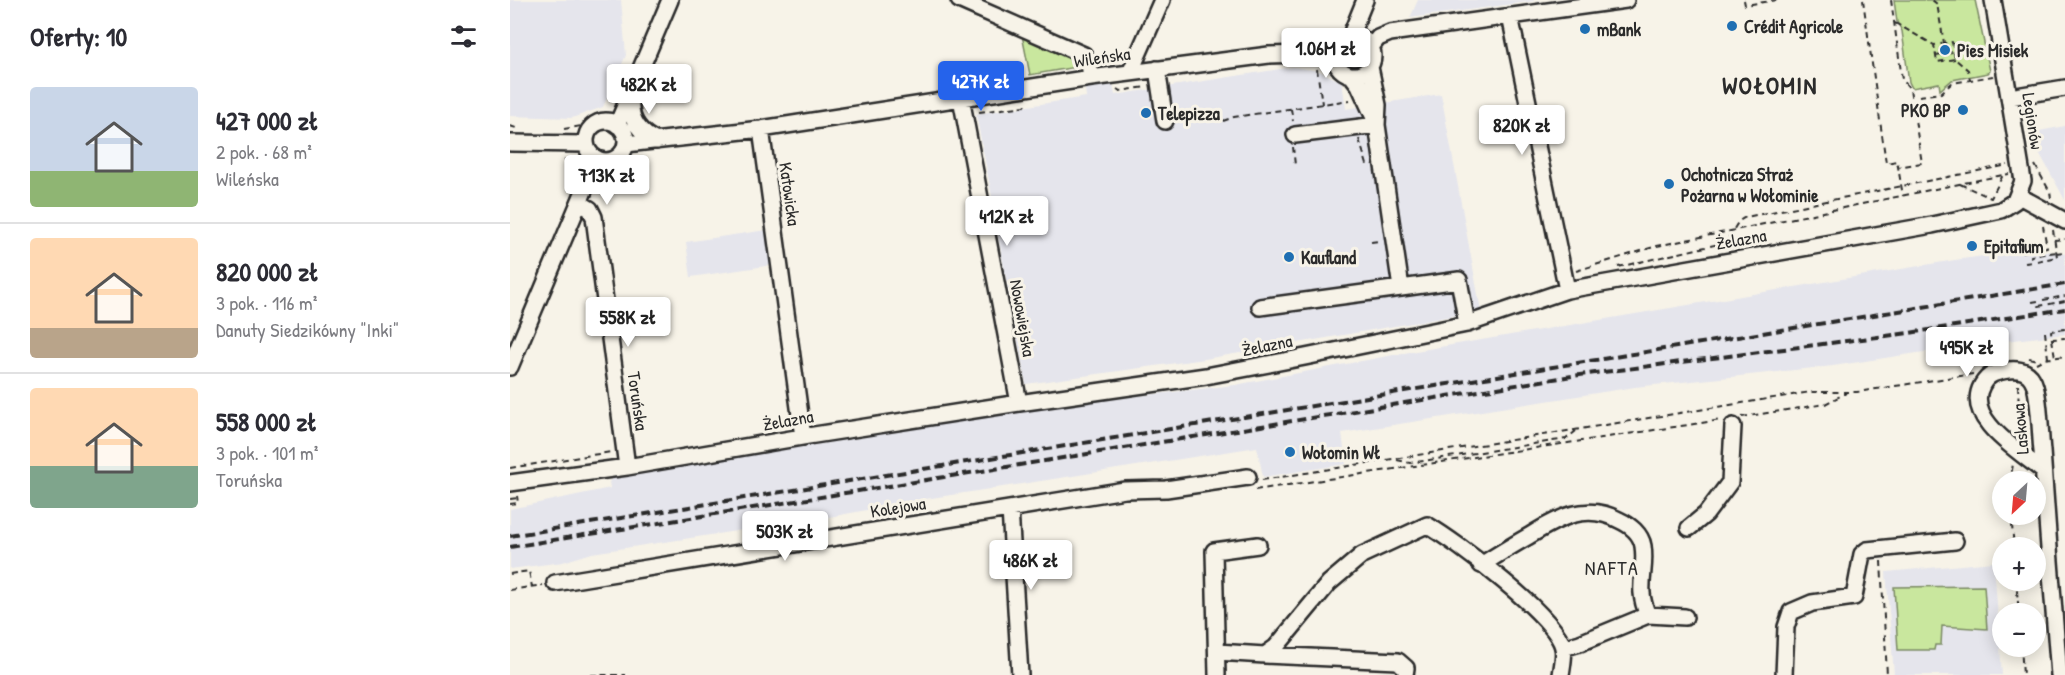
<!DOCTYPE html>
<html lang="pl">
<meta charset="utf-8">
<style>
:root{--surface:#fff;--page:#f2f2f3;--text:#2b2b33;--muted:#7c7c81;--line:#e1e1e2;--accent:#2563eb}
body{margin:0;font-family:"Patrick Hand",sans-serif;background:var(--page);color:var(--text);height:100vh;display:flex;flex-direction:column;font-size:22px;white-space:nowrap}
*{box-sizing:border-box;margin:0}
p{font-size:20px;color:var(--muted)}
.icon{flex:none;width:33px;height:33px;fill:none;stroke:currentColor;stroke-width:2;stroke-linecap:round;stroke-linejoin:round}
.map{position:relative;flex:1;overflow:hidden}
.panel{display:flex;flex-direction:column;background:var(--surface);width:510px}
.panel>*{flex:none}
.needle{width:39px;rotate:206deg}
.fabs{position:absolute;left:1482px;top:471px;display:grid;gap:12px}
.fabs a{display:grid;place-items:center;width:54px;height:54px;border-radius:50%;background:var(--surface);box-shadow:0 3px 15px #0003;font-size:30px}
.price{position:absolute;translate:-50% -51px;padding:0 14px;border-radius:6px;background:#fff;color:#222;font-size:20px;line-height:39px;filter:drop-shadow(0 2px 3px #0008)}
.price::after{content:'';position:absolute;left:50%;top:36px;width:18px;height:14px;margin-left:-9px;background:inherit;clip-path:polygon(0 0,100% 0,50% 100%)}
.price.selected{background:var(--accent);color:#fff}
ul{padding:0;list-style:none}
li{display:flex;align-items:center;gap:18px;height:150px;padding:0 30px}
li+li{border-top:2px solid var(--line)}
li span{display:grid;place-items:center;flex:none;width:168px;height:120px;border-radius:6px;color:#555}
li>.icon{margin-inline-start:auto}
span .icon{width:72px;height:72px;fill:#fffc;stroke-width:1}
li b{font-size:26px}
h2{display:flex;justify-content:space-between;align-items:center;height:72px;padding:0 30px;font-size:26px}
main{display:flex;flex:1;min-height:0}
.map>svg:first-child{display:block}
.built{fill:#e5e5ec}
.green{fill:#c9e79e;stroke:#7a8964;stroke-width:1.5}
.lines{fill:none;stroke-linecap:round;stroke-linejoin:round}
.minor-casing{stroke:#2b2b2b;stroke-width:20}
.path{stroke:#2b2b2b;stroke-width:2;stroke-dasharray:6 4.5;stroke-linecap:butt}
.minor{stroke:#f7f3e8;stroke-width:15}
.rail{stroke:#2b2b2b;stroke-width:4;stroke-dasharray:9 4.5;stroke-linecap:butt}
.poi-dot{fill:#1f6fb2;stroke:#f7f3e8;stroke-width:2}
.labels{text-anchor:middle;dominant-baseline:central;stroke-width:6;stroke-linejoin:round;paint-order:stroke}
.poi-label{font-size:18px;font-weight:bold;fill:#2b2b2b;stroke:#f7f3e8;text-anchor:start}
.street-label{font-size:18px;fill:#2b2b2b;stroke:#f7f3e8}
.neighbourhood-label{font-size:20px;letter-spacing:1.5px;fill:#2b2b2b;stroke:#f7f3e8}
.district-label{font-size:24px;font-weight:bold;letter-spacing:1.5px;fill:#2b2b2b;stroke:#f7f3e8}
</style>
<main>
<section class="panel">
<h2>Oferty: 10<svg class="icon" aria-label="filters" viewBox="0 0 24 24"><path d="M4 7h16M4 17h16"/><circle cx="9" cy="7" r="2"/><circle cx="15" cy="17" r="2"/></svg></h2>
<ul>
<li><span style="background:linear-gradient(#c9d6e8 70%,#8fb573 0)"><svg class="icon" aria-label="home" viewBox="0 0 24 24"><path d="M3 11l9-7 9 7M6 9v11h12V9"/></svg></span><div><b>427 000 zł</b><p>2 pok. · 68 m²</p><p>Wileńska</p></div></li>
<li><span style="background:linear-gradient(#ffd9b3 75%,#b9a48a 0)"><svg class="icon" aria-label="home" viewBox="0 0 24 24"><path d="M3 11l9-7 9 7M6 9v11h12V9"/></svg></span><div><b>820 000 zł</b><p>3 pok. · 116 m²</p><p>Danuty Siedzikówny &quot;Inki&quot;</p></div></li>
<li><span style="background:linear-gradient(#ffd9b3 65%,#7fa58c 0)"><svg class="icon" aria-label="home" viewBox="0 0 24 24"><path d="M3 11l9-7 9 7M6 9v11h12V9"/></svg></span><div><b>558 000 zł</b><p>3 pok. · 101 m²</p><p>Toruńska</p></div></li>
</ul>
</section>
<div class="map">
<svg width="1555" height="675" viewBox="0 0 1555 675">
<rect width="100%" height="100%" fill="#f7f3e8"/>
<filter id="ink" filterUnits="userSpaceOnUse"><feTurbulence type="fractalNoise" baseFrequency=".0167" numOctaves="2"/><feDisplacementMap in="SourceGraphic" scale="12" xChannelSelector="R" yChannelSelector="G"/><feConvolveMatrix kernelMatrix="1 2 1 2 8 2 1 2 1" color-interpolation-filters="sRGB"/></filter>
<g filter="url(#ink)">
<path class="built" d="M 0,0 L 111,0 L 116,55 L 93,107 L 62,118 L 0,116 Z
M 908,0 L 1032,0 L 900,18 Z
M 783,67 L 809,71 L 832,82 L 836,109 L 931,94 L 971,311 L 695,359 L 516,384 L 486,225 L 498,222 L 495,201 L 483,202 L 466,114 L 576,97 L 575,88 L 603,84 L 605,95 Z
M 1555,126 L 1555,200 L 1525,145 L 1524,132 Z
M 257,230 L 262,265 L 181,277 L 176,242 Z
M 1524,249 L 1555,254 L 1555,334 L 1446,347 L 1323,366 L 1125,387 L 832,433 L 836,464 L 753,477 L 747,447 L 409,500 L 325,516 L 82,553 L 53,562 L 0,569 L 0,509 L 100,488 L 99,482 L 103,477 L 566,403 L 725,385 L 894,353 L 1445,260 Z
M 1484,562 L 1492,675 L 1384,675 L 1376,572 Z"/>
<path class="green" d="M 1384,0 L 1465,0 L 1480,71 L 1478,73 L 1442,80 L 1430,90 L 1429,83 L 1402,88 L 1399,82 L 1392,31 L 1387,22 Z
M 512,35 L 560,57 L 567,63 L 566,67 L 520,75 Z
M 1474,586 L 1477,629 L 1432,626 L 1431,645 L 1425,645 L 1424,650 L 1388,650 L 1384,587 Z"/>
<g class="lines">
<g class="minor-casing">
<path id="minor" d="M 449,0 L 574,55 L 579,63 L 581,78
M 1000,16 L 1057,290
M825 56a19 19 0 1 1 38 0a19 19 0 1 1-38 0Z
M 840,37 L 855,0
M 861,47 L 868,38 L 880,33 L 1116,0
M 860,67 L 868,105 L 867,125 L 891,288 L 949,280 L 957,324
M 647,69 L 655,121
M 620,73 L 652,0
M 842,76 L 849,85 L 867,124
M 1500,97 L 1555,88
M 451,98 L 509,403
M 121,99 C 119,119 129,133 147,141
M76 141a20 20 0 1 1 40 0a20 20 0 1 1-40 0Z
M 107,125 L 160,0
M 251,129 L 293,437
M 785,135 L 867,125
M 0,143 L 76,144
M 116,144 L 251,129 L 581,78 L 759,55 L 825,53
M 1509,196 L 1555,221
M 70,203 L 80,209 L 84,217 L 117,467
M 750,307 L 891,288
M 0,367 L 87,160
M 1533,471 C 1511,452 1453,419 1472,385 C 1478,374 1486,372 1498,370 C 1507,369 1517,370 1522,379 C 1530,391 1530,435 1532,451 C 1537,526 1543,600 1549,675
M 0,483 L 117,467 L 298,436 L 509,403 L 696,376 L 795,357 L 957,324 L 1057,290 L 1422,225 L 1491,210 L 1505,201 L 1513,181 L 1483,0
M 500,509 L 510,675
M 1179,528 L 1196,514 L 1220,482 L 1223,426
M 971,565 C 987,555 1003,545 1019,536 C 1048,518 1076,502 1109,520 C 1120,525 1131,534 1133,546 C 1137,572 1125,587 1138,615
M 45,583 L 615,490 L 656,489 L 738,477
M 1053,648 L 1070,643 L 1138,615 L 1175,617
M 707,652 L 755,655 L 766,647 L 819,583 L 852,555 L 917,525 C 948,543 1044,615 1053,647 C 1055,655 1052,667 1051,675
M 755,655 L 888,661 L 896,668 L 895,675
M 707,675 L 704,551 L 748,545
M 1274,675 L 1276,627 L 1281,612 L 1302,603 L 1344,597 L 1352,554 L 1357,550 L 1445,541"/>
</g>
<path class="path" d="M 1234,0 L 1235,5 L 1267,0
M 1353,0 L 1376,163 L 1387,161 L 1393,196
M 1381,0 L 1392,79 L 1400,89 L 1412,163 L 1388,167
M 1422,0 L 1427,4 L 1434,43
M 1385,23 L 1424,45
M 801,39 L 827,33
M 1426,55 L 1443,52
M 591,58 L 599,57 L 609,60
M 1445,59 L 1427,62 L 1424,45 L 1442,42 L 1445,59 L 1458,70 L 1460,80
M 814,68 L 828,78
M 807,69 L 812,104
M 607,89 L 610,91 L 636,87
M 1409,96 L 1431,93 L 1442,83 L 1483,76
M 781,109 L 783,121
M 469,112 L 515,106 L 518,102
M 713,121 L 724,117 L 840,100
M 0,126 L 9,129
M 54,129 L 71,126
M 849,139 L 858,168
M 783,147 L 785,165
M 54,159 L 67,171
M 1525,165 L 1540,192 L 1541,198
M 1450,184 L 1481,198 L 1493,175 L 1499,174
M 1544,240 L 1555,239
M 861,242 L 869,241
M 1512,252 L 1537,247 L 1533,226
M 1546,253 L 1555,252
M 1527,261 L 1547,257 L 1543,230
M 1515,263 L 1522,262 L 1521,256 L 1546,252
M 1108,267 L 1213,243 C 1224,236 1223,222 1236,217 L 1498,165
M 1066,271 L 1147,246 L 1493,175
M 1533,300 L 1555,296
M 1522,302 L 1528,301 L 1529,306 L 1555,301
M 1555,329 L 1541,331 L 1542,339 L 1555,338
M 1535,332 L 1538,358
M 1542,339 L 1545,357
M 1519,358 L 1530,361
M 1526,363 L 1534,359 L 1555,356
M 1508,385 L 1510,436
M 1232,417 L 1315,404 L 1336,393
M 887,460 L 900,463 L 1056,439 L 1066,431
M 0,468 L 101,452
M 752,480 L 1301,392 L 1347,392 L 1463,374
M 1500,482 L 1503,464
M 745,490 L 1211,420
M 0,499 L 7,498
M 0,504 L 8,503 L 7,496
M 1501,514 L 1504,548
M 1371,561 L 1377,675
M 0,574 L 19,571 L 22,587
M 1506,580 L 1509,614
M 0,590 L 33,585
M 1511,646 L 1513,675
M 60,675 L 116,675"/>
<use href="#minor" class="minor"/>
<path class="rail" d="M 0,536 L 1555,284
M 0,547 L 1062,376 L 1399,333 L 1555,309"/>
</g>
</g>
<g class="poi-dot">
<circle cx="1222" cy="26" r="6"/>
<circle cx="1075" cy="29" r="6"/>
<circle cx="1435" cy="50" r="6"/>
<circle cx="1453" cy="110" r="6"/>
<circle cx="636" cy="113" r="6"/>
<circle cx="1159" cy="184" r="6"/>
<circle cx="1462" cy="246" r="6"/>
<circle cx="779" cy="257" r="6"/>
<circle cx="780" cy="452" r="6"/>
</g>
<g class="labels">
<g class="poi-label">
<text x="1234" y="26">Crédit Agricole</text>
<text x="1087" y="29">mBank</text>
<text x="1447" y="50">Pies Misiek</text>
<text x="1441" y="110" text-anchor="end">PKO BP</text>
<text x="648" y="113">Telepizza</text>
<text x="1171" y="174">Ochotnicza Straż<tspan x="1171" dy="21">Pożarna w Wołominie</tspan></text>
<text x="1474" y="246">Epitafium</text>
<text x="791" y="257">Kaufland</text>
<text x="792" y="452">Wołomin Wł</text>
</g>
<g class="street-label">
<text transform="translate(592 57) rotate(-8)">Wileńska</text>
<text transform="translate(1523 121) rotate(81)">Legionów</text>
<text transform="translate(280 194) rotate(82)">Katowicka</text>
<text transform="translate(1231 239) rotate(-10)">Żelazna</text>
<text transform="translate(513 318) rotate(80)">Nowowiejska</text>
<text transform="translate(757 345) rotate(-11)">Żelazna</text>
<text transform="translate(128 401) rotate(82)">Toruńska</text>
<text transform="translate(278 420) rotate(-10)">Żelazna</text>
<text transform="translate(1510 429) rotate(-95)">Laskowa</text>
<text transform="translate(388 507) rotate(-9)">Kolejowa</text>
</g>
<g class="neighbourhood-label">
<text x="1102" y="567">NAFTA</text>
</g>
<g class="district-label">
<text x="1260" y="85">WOŁOMIN</text>
</g>
</g>
</svg>
<div class="fabs">
<a><svg class="needle" viewBox="-14 -14 28 28"><path d="M0-13l5 13h-10z" fill="#e53935"/><path d="M0 13l5-13h-10z" fill="#7c7c81"/></svg></a>
<a>+</a>
<a>−</a>
</div>
<b class="price" style="left:816px;top:79px">1.06M zł</b>
<b class="price selected" style="left:471px;top:112px">427K zł</b>
<b class="price" style="left:139px;top:115px">482K zł</b>
<b class="price" style="left:1012px;top:156px">820K zł</b>
<b class="price" style="left:97px;top:206px">713K zł</b>
<b class="price" style="left:497px;top:247px">412K zł</b>
<b class="price" style="left:118px;top:348px">558K zł</b>
<b class="price" style="left:1457px;top:378px">495K zł</b>
<b class="price" style="left:275px;top:562px">503K zł</b>
<b class="price" style="left:521px;top:591px">486K zł</b>
</div>
</main>
